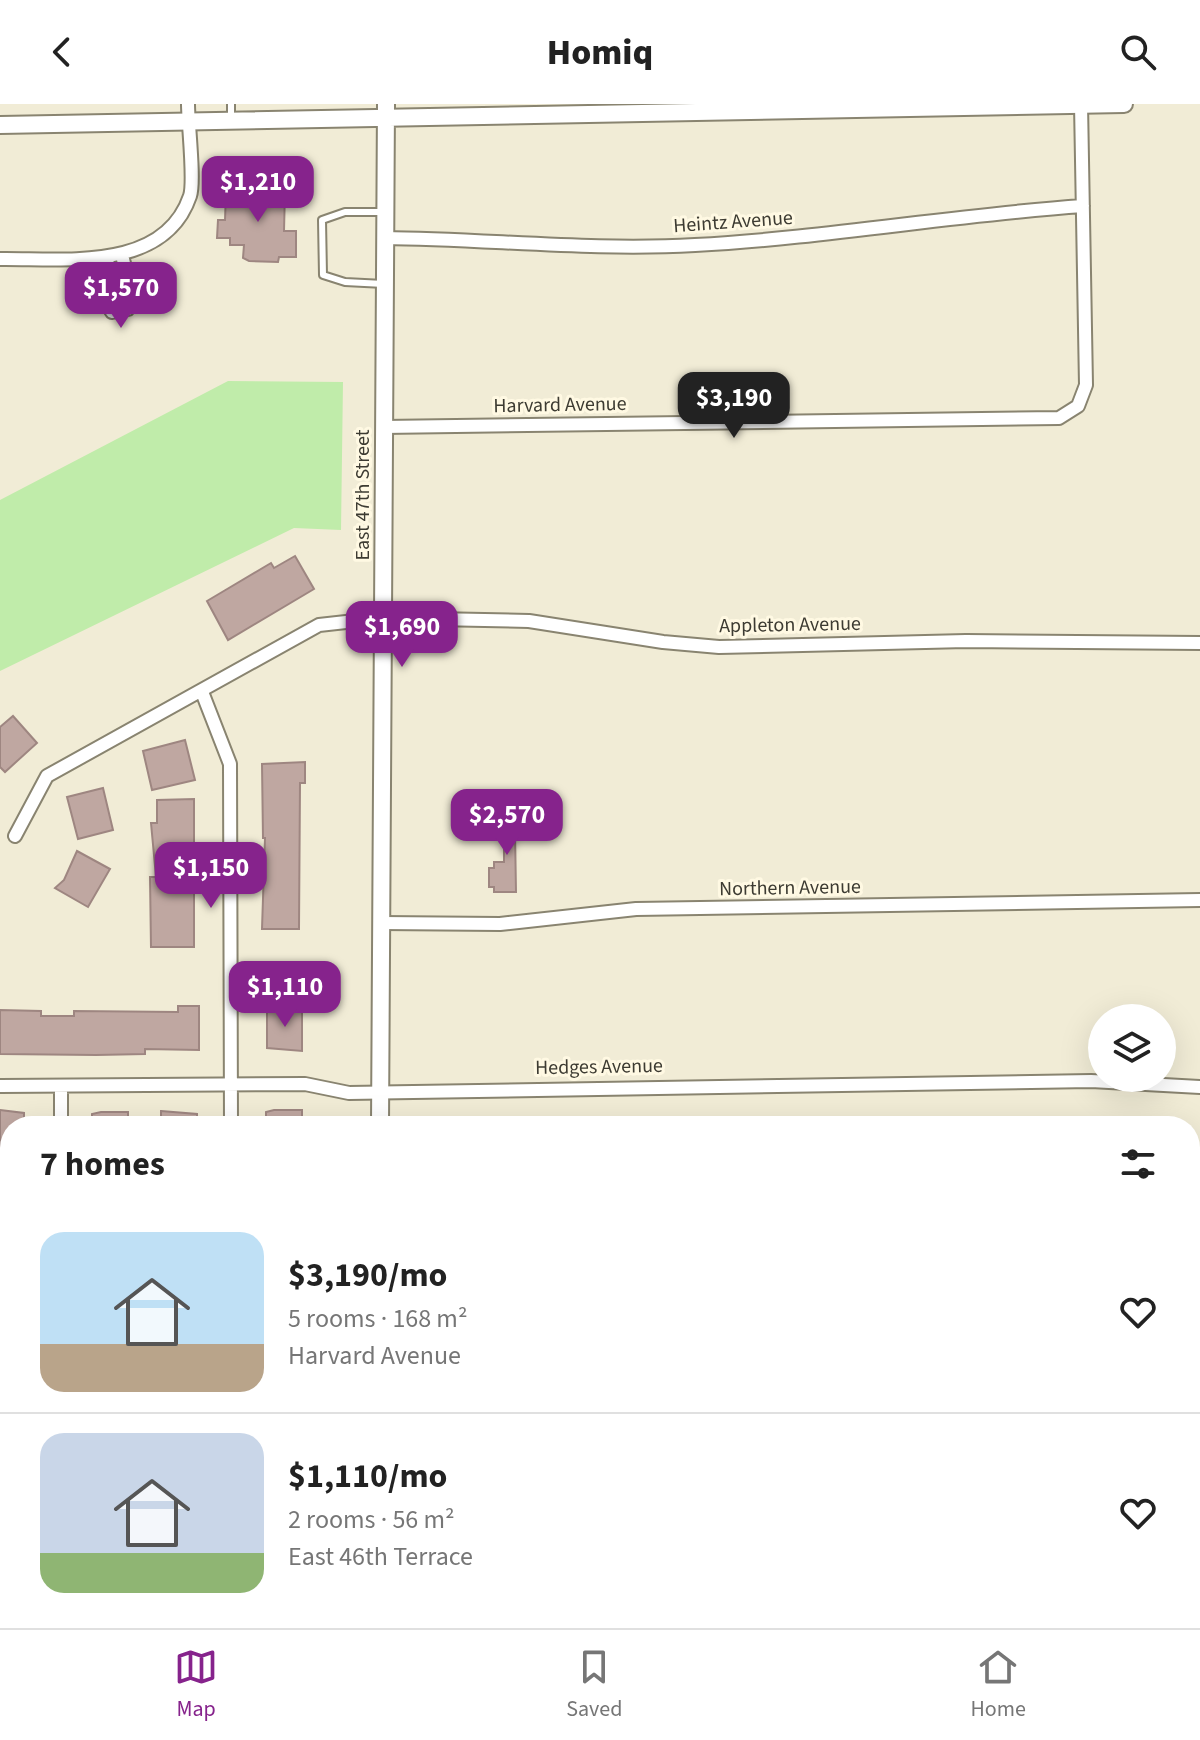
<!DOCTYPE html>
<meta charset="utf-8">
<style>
:root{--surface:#fff;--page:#f2f2f2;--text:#222;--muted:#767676;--line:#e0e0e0;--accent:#86238c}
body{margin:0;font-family:"Source Sans 3",sans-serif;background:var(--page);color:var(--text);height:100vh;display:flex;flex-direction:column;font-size:30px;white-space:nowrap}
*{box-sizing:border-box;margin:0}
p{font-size:26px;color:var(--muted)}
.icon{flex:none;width:44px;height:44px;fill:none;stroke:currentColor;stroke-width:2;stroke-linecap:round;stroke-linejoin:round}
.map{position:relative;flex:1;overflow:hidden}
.details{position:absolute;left:0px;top:1012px;width:1200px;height:512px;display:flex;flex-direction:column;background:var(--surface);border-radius:32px 32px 0 0;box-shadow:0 8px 32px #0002}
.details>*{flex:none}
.tools{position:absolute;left:1088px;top:900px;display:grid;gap:16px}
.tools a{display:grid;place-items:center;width:88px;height:88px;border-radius:50%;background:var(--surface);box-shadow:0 8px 32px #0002;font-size:40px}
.price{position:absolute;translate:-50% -68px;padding:0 18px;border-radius:16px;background:var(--accent);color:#fff;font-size:26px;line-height:52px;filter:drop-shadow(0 2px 4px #0008)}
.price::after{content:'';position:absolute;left:50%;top:48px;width:24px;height:18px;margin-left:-12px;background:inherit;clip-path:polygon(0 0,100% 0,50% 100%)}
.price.active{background:#222;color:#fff}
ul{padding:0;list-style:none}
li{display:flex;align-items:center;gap:24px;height:200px;padding:0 40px}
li+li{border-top:2px solid var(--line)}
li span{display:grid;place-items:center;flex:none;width:224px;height:160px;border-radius:24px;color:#555}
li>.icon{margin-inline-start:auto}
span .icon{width:96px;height:96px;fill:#fffc;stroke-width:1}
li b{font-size:34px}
h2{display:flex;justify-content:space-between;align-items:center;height:96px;padding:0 40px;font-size:34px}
header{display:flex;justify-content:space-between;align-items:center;height:104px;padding:0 40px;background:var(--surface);font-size:36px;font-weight:800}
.menu{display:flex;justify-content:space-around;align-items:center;height:112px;border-top:2px solid var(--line);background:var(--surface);font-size:22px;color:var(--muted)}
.menu a{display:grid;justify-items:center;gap:4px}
.menu .active{color:var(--accent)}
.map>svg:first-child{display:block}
.green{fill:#c0ecaa}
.building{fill:#bfa7a1;stroke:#9e8681;stroke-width:2}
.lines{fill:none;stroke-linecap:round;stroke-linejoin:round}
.lane-casing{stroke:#898470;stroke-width:10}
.street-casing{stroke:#898470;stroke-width:16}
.secondary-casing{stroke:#898470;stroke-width:20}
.path{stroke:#8f8b7c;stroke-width:2;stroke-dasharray:6 6;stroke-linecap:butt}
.lane{stroke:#fff;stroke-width:6}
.street{stroke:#fff;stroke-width:12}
.secondary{stroke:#fff;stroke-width:16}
.labels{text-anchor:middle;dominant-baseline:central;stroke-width:6;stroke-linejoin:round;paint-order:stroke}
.street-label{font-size:20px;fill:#3d3b32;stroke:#fff9e3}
</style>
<header><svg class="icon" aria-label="back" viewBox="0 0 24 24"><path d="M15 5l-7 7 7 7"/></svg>Homiq<svg class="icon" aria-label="search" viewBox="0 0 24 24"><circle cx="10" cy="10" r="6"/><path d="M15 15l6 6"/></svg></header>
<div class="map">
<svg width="1200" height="1524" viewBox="0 0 1200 1524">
<rect width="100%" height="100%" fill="#f1ecd6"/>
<path class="green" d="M 228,277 L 343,278 L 341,426 L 294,424 L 0,567 L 0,396 Z
M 1200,1068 L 1200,1524 L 389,1524 L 389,1514 L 1190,1514 L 1190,1069 Z"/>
<path class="building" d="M 234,83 L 285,87 L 284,127 L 296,127 L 296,153 L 279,153 L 278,158 L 249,157 L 243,154 L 244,141 L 230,141 L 230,134 L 217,134 L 218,116 L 225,116 L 226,87 L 234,87 Z
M 295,452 L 314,485 L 228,536 L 207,497 L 271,459 L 274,464 Z
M 13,612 L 37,639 L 5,668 L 0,663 L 0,623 Z
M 185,636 L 195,676 L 152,686 L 143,647 Z
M 305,658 L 305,679 L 300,679 L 299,825 L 262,825 L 265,734 L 263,734 L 262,660 Z
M 103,684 L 113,726 L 78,735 L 67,693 Z
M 194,695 L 194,843 L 151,843 L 150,773 L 156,773 L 151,719 L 157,719 L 157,696 Z
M 525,711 L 526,727 L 515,727 L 516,788 L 494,788 L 494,783 L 489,783 L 489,764 L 494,764 L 494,758 L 504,758 L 504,712 Z
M 77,747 L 110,765 L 88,803 L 55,784 L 64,776 Z
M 178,902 L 199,902 L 199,946 L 145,945 L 145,950 L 96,951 L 0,950 L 0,906 L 41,907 L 41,912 L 74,912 L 74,907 L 178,908 Z
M 275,904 L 302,904 L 302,947 L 267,944 L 267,907 Z
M 0,1006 L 24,1009 L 24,1022 L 10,1022 L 10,1492 L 0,1492 Z
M 274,1006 L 302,1006 L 302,1022 L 266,1022 L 266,1008 Z
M 161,1007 L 197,1010 L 197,1022 L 161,1022 Z
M 101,1008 L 128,1008 L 128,1022 L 92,1022 L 92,1010 Z"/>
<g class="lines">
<g class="lane-casing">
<path id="lane" d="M 231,0 L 231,16
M 384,108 L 345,108 L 322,116 L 323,171 L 345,178 L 384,180"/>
</g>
<g class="street-casing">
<path id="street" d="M 384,134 C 488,135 592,147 695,141 C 825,134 953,111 1083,102
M 108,154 L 103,194 L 112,208 L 128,205 L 133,197 L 122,151
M 0,155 C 62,154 164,169 190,92 C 195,77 188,20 188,0
M 383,323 L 1059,314 L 1078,302 L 1086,281 L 1081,0
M 202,588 L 230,660 L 231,1022
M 15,732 L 47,672 L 319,521 L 382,514 L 529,517 L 663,538 L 719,543 L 966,537 L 1200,539
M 381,819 L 500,820 L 636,805 L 1200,796
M 0,982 L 305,980 L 349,989 L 1091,977 L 1200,983
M 61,1022 L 61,982
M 0,1523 L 228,1518 L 378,1519"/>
</g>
<g class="secondary-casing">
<path id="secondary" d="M 0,21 L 1124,0
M 380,1022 L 386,0
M 378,1524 L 378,1514"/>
</g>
<path class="path" d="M 1190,1104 L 1200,1103
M 1190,1281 L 1200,1283
M 1190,1348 L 1200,1353
M 1190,1475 L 1200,1479
M 431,1514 L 454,1524
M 932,1514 L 945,1524"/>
<use href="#lane" class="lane"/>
<use href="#street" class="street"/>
<use href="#secondary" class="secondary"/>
</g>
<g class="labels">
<g class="street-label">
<text transform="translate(733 118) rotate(-4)">Heintz Avenue</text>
<text transform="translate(560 301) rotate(-1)">Harvard Avenue</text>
<text transform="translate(363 391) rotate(-90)">East 47th Street</text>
<text transform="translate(790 521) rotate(-1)">Appleton Avenue</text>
<text transform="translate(790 784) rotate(-1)">Northern Avenue</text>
<text transform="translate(599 963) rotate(-1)">Hedges Avenue</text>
</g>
</g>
</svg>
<div class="tools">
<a><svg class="icon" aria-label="layers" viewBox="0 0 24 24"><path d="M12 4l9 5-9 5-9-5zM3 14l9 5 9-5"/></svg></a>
</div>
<b class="price" style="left:258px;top:120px">$1,210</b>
<b class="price" style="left:121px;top:226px">$1,570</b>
<b class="price active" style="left:734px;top:336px">$3,190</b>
<b class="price" style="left:402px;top:565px">$1,690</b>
<b class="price" style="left:507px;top:753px">$2,570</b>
<b class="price" style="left:211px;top:806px">$1,150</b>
<b class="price" style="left:285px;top:925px">$1,110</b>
<section class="details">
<h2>7 homes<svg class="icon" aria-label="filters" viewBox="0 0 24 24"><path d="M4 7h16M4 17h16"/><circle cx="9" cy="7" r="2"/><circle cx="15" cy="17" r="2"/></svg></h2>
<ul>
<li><span style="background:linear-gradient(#bfe0f5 70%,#b9a48a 0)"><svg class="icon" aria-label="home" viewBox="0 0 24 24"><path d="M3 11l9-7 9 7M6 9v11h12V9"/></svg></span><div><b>$3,190/mo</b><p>5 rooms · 168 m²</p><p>Harvard Avenue</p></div><svg class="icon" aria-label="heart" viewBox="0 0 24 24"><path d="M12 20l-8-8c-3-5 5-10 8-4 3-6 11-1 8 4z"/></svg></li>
<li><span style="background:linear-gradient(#c9d6e8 75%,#8fb573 0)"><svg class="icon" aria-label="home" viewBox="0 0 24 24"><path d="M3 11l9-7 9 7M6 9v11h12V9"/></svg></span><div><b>$1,110/mo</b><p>2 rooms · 56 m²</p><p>East 46th Terrace</p></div><svg class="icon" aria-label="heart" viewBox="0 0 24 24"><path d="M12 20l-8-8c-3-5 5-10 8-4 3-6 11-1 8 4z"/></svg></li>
</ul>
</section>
</div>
<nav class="menu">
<a class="active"><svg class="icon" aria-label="map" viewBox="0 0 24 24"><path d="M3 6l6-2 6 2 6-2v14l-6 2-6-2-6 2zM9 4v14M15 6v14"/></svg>Map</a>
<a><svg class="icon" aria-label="saved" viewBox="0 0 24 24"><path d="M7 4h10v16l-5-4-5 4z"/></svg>Saved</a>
<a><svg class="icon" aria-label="home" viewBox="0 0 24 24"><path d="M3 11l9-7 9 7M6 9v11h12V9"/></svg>Home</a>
</nav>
